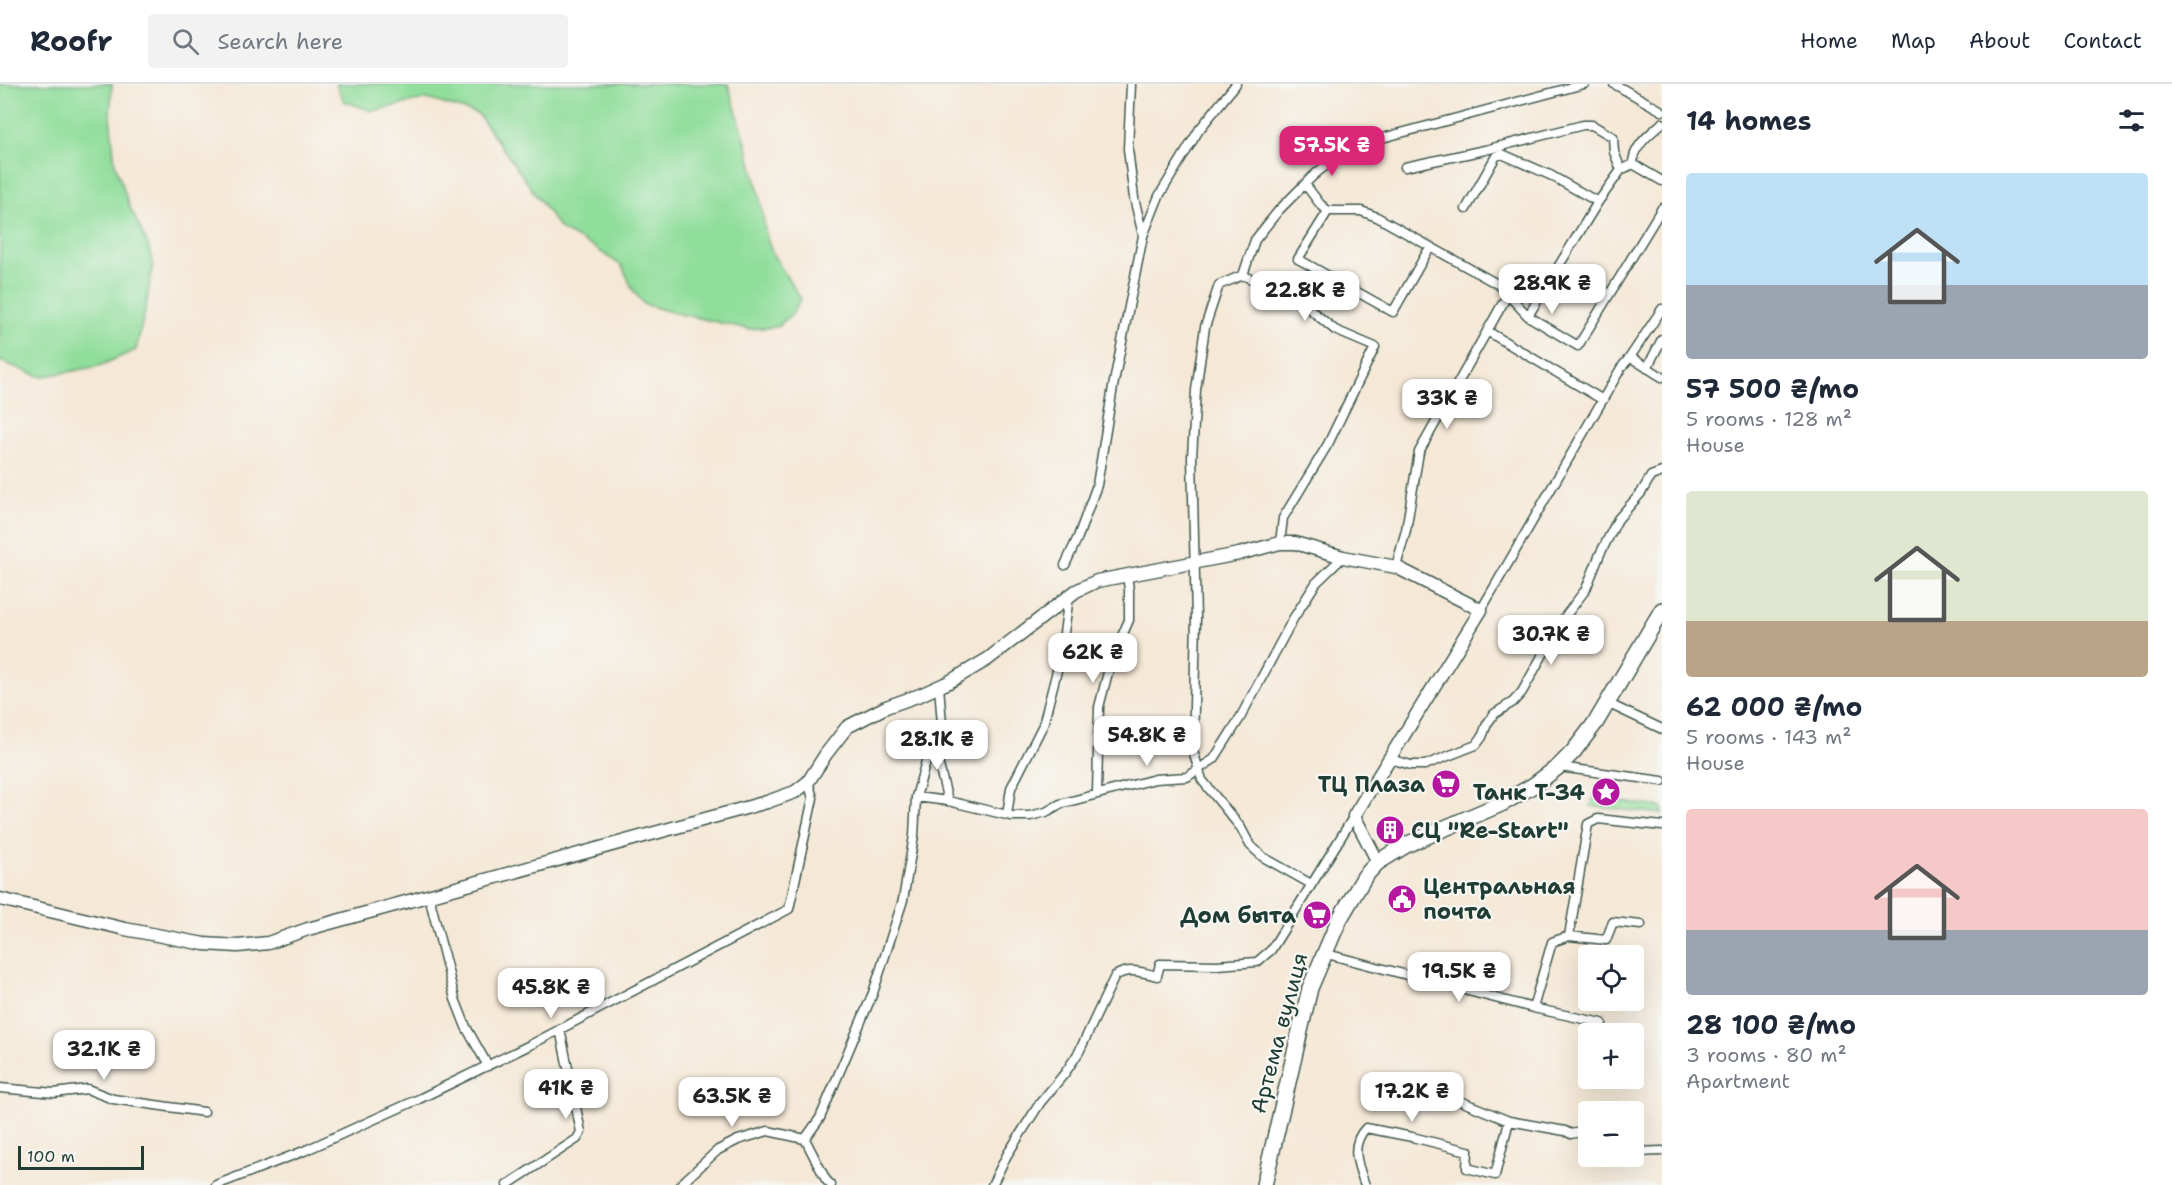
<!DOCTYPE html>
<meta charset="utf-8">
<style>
:root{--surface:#fff;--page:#f2f2f3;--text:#1f2937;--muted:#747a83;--line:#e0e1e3;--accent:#db2777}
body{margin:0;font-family:"Shantell Sans",sans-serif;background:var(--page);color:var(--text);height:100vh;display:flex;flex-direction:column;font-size:22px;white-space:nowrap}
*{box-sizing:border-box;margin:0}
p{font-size:20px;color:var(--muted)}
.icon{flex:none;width:33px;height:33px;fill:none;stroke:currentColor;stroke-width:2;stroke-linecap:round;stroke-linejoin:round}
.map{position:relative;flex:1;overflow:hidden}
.sheet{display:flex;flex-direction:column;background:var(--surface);width:510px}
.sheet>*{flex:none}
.controls{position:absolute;left:1578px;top:861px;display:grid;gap:12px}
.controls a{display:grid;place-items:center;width:66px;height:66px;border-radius:6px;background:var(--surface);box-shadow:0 6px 24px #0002;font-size:30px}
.scale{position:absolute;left:18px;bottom:15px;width:126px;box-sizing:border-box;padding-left:6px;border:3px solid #1f3d34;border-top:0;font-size:16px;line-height:21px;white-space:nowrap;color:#1f3d34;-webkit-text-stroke:4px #f6f6f2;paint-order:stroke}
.price{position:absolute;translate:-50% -51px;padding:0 14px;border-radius:12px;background:#fff;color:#222;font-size:20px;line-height:39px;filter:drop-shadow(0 2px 3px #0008)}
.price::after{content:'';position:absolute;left:50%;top:36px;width:18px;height:14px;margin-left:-9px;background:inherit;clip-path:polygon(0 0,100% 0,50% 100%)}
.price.current{background:var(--accent);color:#fff}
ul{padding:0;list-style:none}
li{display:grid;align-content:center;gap:12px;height:318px;padding:0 24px}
li span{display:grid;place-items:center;height:186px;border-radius:6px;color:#555}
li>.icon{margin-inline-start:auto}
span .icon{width:108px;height:108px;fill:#fffc;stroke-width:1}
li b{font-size:26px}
h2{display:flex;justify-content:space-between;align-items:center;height:72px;padding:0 24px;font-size:26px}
header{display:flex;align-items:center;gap:36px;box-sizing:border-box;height:84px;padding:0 30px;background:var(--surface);border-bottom:2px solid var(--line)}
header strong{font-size:28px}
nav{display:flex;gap:33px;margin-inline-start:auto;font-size:21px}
.search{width:420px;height:54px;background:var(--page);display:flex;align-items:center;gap:15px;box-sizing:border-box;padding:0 21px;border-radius:6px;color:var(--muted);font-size:22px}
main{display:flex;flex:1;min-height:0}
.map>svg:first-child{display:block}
.green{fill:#91de9c;stroke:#588e68;stroke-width:1.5}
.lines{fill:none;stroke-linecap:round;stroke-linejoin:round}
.street-casing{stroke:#3f574c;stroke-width:11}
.secondary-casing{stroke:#3f574c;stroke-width:15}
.highway-casing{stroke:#3f574c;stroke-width:18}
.street{stroke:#fff;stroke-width:8}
.secondary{stroke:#fff;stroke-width:12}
.highway{stroke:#fff;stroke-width:15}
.labels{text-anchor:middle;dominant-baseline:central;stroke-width:4.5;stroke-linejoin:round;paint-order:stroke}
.poi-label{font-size:22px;font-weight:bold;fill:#1f3d34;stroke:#f6f6f2;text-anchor:end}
.street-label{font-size:22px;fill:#1f3d34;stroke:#f6f6f2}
</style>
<header>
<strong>Roofr</strong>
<div class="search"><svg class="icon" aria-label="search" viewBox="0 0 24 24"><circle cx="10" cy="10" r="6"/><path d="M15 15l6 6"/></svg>Search here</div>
<nav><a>Home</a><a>Map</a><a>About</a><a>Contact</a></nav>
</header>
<main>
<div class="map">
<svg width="1662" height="1101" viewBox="0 0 1662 1101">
<rect width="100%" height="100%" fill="#f6f6f2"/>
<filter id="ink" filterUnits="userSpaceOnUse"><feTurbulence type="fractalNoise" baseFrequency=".0167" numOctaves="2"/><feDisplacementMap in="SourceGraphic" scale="12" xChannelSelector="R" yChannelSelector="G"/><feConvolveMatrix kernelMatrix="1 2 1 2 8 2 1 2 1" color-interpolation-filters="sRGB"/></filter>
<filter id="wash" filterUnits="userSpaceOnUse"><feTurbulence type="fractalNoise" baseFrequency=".008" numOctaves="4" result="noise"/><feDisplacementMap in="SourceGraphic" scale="24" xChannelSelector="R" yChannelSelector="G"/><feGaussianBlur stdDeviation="1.35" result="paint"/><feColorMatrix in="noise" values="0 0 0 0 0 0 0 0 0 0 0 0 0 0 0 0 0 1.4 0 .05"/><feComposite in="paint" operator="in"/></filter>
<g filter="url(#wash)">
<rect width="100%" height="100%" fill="#f5e8d6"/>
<path class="green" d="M 0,0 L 112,0 L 110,31 L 115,80 L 129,121 L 148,161 L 153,180 L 146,222 L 136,266 L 99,282 L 41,293 L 0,277 Z
M 336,0 L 728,0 L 745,55 L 759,109 L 766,151 L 773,171 L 801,215 L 792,230 L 777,243 L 749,245 L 671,228 L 644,220 L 633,206 L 622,182 L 592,162 L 561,146 L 478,30 L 427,15 L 372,27 L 344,17 Z
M 1593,714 L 1662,723 L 1662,730 L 1591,722 Z"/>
</g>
<g filter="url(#ink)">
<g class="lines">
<g class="street-casing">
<path id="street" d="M 1131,0 L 1128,65 L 1134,114 L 1143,151
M 1614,0 L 1662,27
M 1633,80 L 1621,86 L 1598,118 L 1528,232 L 1578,262 L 1662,124
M 1633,80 C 1633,62 1650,50 1662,39
M 1633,80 L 1662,97
M 1405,83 L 1485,66 L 1583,41 L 1592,41 L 1613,53 L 1614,68 L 1621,86
M 1305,100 L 1279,126 L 1255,156 L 1243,191 L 1219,201 L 1205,243 L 1196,306 L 1192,373 L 1196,534 L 1193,667 L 1202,696 L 1241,744 L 1250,761 L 1263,773 L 1311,800
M 1466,125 L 1496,72 L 1502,70 L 1550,91 L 1598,118
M 1328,127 L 1298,175 L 1393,228 L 1430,163
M 1243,191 L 1306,222 L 1335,246 L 1375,263 L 1328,360 L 1283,434 L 1280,459
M 1662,225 L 1630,273 L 1662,293
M 1528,232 L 1499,201 L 1377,133 L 1361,127 L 1328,127 L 1320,120 L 1305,100 C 1323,80 1347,68 1371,57 L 1584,0
M 1487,247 L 1603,316
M 1647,284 L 1662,255
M 1065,481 L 1078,453 L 1097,401 L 1113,303 L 1143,152 L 1159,112 L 1199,46 L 1236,0
M 1396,483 L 1406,446 L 1419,368 L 1508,210
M 1481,526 L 1621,284 L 1630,273
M 939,602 L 942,640 L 932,654 L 948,717 L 1011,732 L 1030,732 L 1046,728 L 1060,720 L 1155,695 L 1187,693 L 1214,675 L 1240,634 L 1293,535 L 1316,499 L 1343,473
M 1607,619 L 1662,645
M 1390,675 L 1411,681 L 1425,681 L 1476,661 L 1482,653 L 1487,640 L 1494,630 L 1513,618 L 1522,608 L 1561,538 L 1586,505 L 1600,470 L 1618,435 L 1641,409 L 1651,392 L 1662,388
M 1559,683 L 1662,697
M 1097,710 L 1099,623 L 1111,577 L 1129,536 L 1129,506 L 1127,491
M 916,713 L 932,656
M 1007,731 L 1011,704 L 1043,641 L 1061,571 L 1069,512
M 429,812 L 455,915 L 466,943 L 488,982
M 1569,852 L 1588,740 L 1598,735 L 1662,742
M 1323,869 L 1533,924 L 1602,939
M 1533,924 L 1552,858 L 1569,852 L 1606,856 L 1613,838 L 1641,841
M 0,1004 L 54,1009 L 87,1005 L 113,1015 L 204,1028
M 1448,1012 L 1509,1037 L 1565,1047 L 1571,1050 L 1580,1048 L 1588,1051
M 1634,1068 L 1662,1067
M 216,1101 L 304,1067 L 419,1015 L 532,960 L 789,825 L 813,714 L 808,698
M 507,1101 L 577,1055 L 581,1048 L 560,945
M 680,1101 L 718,1066 L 738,1056 L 768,1047 L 805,1055
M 831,1101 L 826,1096 L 805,1055 L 820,1034 L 873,909 L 903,816 L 914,752 L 916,713 L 948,717
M 992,1101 L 1007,1071 L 1040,1019 L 1065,989 L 1079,968 L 1115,892 C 1129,883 1141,888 1157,892 L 1160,880 L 1217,881 L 1257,878 L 1271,866 L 1354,732
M 1365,1101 C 1358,1082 1349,1061 1366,1044 L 1412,1053 L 1468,1067 L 1467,1084 L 1495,1091 L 1509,1037"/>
</g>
<g class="secondary-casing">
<path id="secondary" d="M 0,815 L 125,845 L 204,860 L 238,862 L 268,859 L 308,845 L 767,718 L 795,708 L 808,698 L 826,670 L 847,643 L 886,623 L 920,611 L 949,598 L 988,575 L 1076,507 L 1097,497 L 1239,470 L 1280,459 L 1295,459 L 1343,473 L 1396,483 L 1481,526 L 1354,732 L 1378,778"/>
</g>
<g class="highway-casing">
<path id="highway" d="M 1264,1101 L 1310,904 L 1339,836 L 1365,792 L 1378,778 L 1406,761 L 1503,719 L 1534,701 L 1558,683 L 1573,668 L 1596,638 L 1662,526"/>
</g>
<use href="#street" class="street"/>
<use href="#secondary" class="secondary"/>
<use href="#highway" class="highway"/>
</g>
</g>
<defs>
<g id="supermarket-disc" transform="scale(1.5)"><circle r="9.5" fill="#b5179e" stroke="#f6f6f2"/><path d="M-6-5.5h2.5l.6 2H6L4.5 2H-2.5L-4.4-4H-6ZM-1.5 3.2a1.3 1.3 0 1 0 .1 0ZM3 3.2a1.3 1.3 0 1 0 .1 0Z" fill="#fff"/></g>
<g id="sight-disc" transform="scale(1.5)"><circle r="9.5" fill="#b5179e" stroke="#f6f6f2"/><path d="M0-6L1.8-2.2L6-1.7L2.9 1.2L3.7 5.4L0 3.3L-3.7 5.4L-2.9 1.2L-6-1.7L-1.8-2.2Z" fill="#fff"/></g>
<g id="building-disc" transform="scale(1.5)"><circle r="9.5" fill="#b5179e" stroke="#f6f6f2"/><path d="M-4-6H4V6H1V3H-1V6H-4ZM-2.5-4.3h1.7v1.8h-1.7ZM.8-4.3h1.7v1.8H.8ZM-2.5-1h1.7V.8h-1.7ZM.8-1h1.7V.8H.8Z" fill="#fff"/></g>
<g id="civic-disc" transform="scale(1.5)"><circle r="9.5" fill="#b5179e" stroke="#f6f6f2"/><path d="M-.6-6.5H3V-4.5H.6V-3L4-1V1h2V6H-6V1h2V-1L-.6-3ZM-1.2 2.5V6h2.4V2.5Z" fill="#fff"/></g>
</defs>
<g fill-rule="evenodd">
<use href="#supermarket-disc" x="1446" y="700"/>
<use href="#sight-disc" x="1606" y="708"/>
<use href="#building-disc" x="1390" y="746"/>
<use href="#civic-disc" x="1402" y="815"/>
<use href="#supermarket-disc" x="1317" y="831"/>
</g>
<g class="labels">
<g class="poi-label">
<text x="1425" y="700">ТЦ Плаза</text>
<text x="1585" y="708">Танк Т-34</text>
<text x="1411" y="746" text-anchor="start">СЦ "Re-Start"</text>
<text x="1423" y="802" text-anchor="start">Центральная<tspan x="1423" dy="25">почта</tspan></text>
<text x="1296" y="831">Дом быта</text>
</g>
<g class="street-label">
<text transform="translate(1279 949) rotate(-75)">Артема вулиця</text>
</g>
</g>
</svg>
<div class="controls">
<a><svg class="icon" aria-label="locate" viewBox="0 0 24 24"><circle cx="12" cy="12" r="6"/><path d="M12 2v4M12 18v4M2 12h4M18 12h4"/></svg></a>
<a>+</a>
<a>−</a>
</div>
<div class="scale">100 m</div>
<b class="price current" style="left:1332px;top:93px">57.5K ₴</b>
<b class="price" style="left:1552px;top:231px">28.9K ₴</b>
<b class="price" style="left:1305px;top:238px">22.8K ₴</b>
<b class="price" style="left:1447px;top:346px">33K ₴</b>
<b class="price" style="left:1551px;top:582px">30.7K ₴</b>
<b class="price" style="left:1093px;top:600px">62K ₴</b>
<b class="price" style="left:1147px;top:683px">54.8K ₴</b>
<b class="price" style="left:937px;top:687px">28.1K ₴</b>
<b class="price" style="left:1459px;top:919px">19.5K ₴</b>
<b class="price" style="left:551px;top:935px">45.8K ₴</b>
<b class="price" style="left:104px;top:997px">32.1K ₴</b>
<b class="price" style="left:566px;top:1036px">41K ₴</b>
<b class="price" style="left:1412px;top:1039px">17.2K ₴</b>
<b class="price" style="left:732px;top:1044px">63.5K ₴</b>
</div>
<section class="sheet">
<h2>14 homes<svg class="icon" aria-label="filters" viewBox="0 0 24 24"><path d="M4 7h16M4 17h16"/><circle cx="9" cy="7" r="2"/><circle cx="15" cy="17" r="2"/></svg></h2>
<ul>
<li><span style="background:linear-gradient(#bfe0f5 60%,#9aa5b1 0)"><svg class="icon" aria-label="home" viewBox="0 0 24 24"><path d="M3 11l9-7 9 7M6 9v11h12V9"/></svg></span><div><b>57 500 ₴/mo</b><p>5 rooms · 128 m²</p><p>House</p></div></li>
<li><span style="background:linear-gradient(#dfe7d0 70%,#b9a48a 0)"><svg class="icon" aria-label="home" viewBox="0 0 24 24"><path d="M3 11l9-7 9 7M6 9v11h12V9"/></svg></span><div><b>62 000 ₴/mo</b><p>5 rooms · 143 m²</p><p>House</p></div></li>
<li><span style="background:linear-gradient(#f6c9c9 65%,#9aa5b1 0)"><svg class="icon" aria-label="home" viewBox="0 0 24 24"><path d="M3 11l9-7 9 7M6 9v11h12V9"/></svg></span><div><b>28 100 ₴/mo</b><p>3 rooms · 80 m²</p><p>Apartment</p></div></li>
</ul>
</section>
</main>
